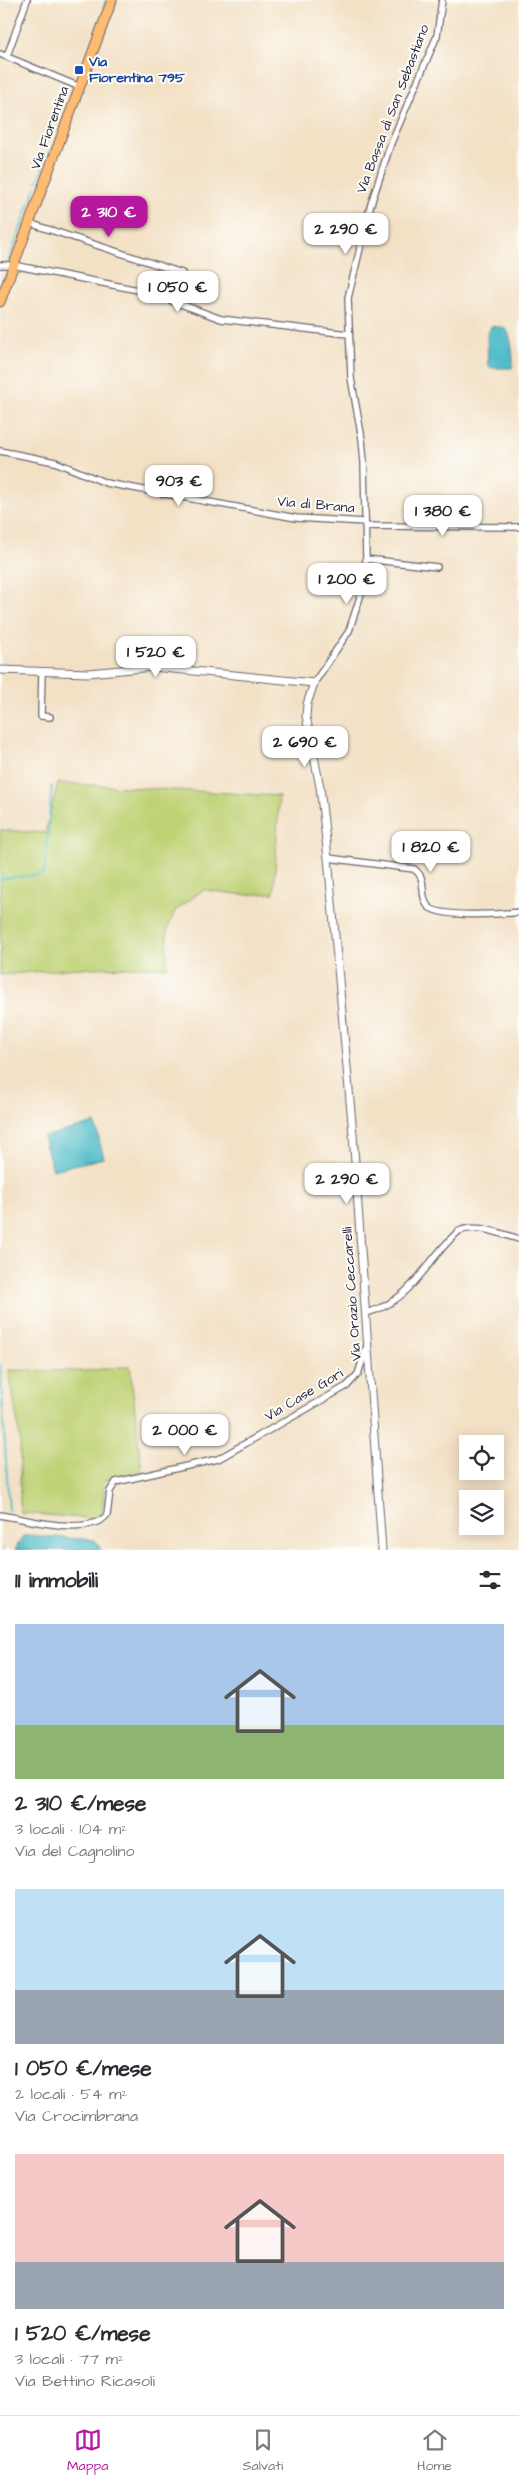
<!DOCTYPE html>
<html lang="it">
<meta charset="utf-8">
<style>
:root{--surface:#fff;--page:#f7f7f7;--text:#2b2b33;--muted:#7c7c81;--line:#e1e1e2;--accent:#b5179e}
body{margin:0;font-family:"Architects Daughter",sans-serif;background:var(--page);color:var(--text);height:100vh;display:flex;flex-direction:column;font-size:19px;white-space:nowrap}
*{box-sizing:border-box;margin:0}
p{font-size:16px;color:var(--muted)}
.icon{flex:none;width:28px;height:28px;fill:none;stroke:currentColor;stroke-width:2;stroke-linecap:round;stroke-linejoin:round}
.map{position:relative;height:1550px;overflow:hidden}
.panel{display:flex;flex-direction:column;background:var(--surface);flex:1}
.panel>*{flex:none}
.tools{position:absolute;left:459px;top:1435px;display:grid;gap:10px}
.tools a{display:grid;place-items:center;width:45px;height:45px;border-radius:0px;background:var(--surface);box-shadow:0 2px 12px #0003;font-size:25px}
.price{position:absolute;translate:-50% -42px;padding:0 11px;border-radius:10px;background:#fff;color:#222;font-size:16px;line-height:32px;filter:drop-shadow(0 1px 2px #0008)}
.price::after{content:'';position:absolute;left:50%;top:30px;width:15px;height:11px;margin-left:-8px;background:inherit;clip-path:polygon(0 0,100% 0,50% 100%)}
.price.selected{background:var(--accent);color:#fff}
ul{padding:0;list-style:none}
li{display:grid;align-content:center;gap:10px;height:265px;padding:0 15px}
li span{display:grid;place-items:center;height:155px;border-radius:0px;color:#555}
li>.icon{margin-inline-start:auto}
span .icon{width:90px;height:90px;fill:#fffc;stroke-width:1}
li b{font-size:21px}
h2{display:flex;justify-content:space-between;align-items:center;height:60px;padding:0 15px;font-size:21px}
.menu{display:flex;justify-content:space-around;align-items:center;height:70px;border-top:1px solid var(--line);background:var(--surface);font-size:14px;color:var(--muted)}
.menu a{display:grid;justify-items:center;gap:2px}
.menu .selected{color:var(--accent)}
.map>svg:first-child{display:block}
.green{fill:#bfd275;stroke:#707a58}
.water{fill:#4ebcc8;stroke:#386f82}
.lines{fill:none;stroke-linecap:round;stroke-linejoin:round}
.stream{stroke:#4ebcc8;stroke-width:2}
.minor-casing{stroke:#6b656c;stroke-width:8}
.tertiary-casing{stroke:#6b656c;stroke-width:9}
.primary-casing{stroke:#6b656c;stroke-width:11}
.minor{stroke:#fff;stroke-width:5.5}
.tertiary{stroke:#fff;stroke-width:7}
.primary{stroke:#febb71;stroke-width:9}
.transit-dot{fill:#1a4fb4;stroke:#fdfcf7;stroke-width:2}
.labels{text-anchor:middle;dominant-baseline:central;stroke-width:4;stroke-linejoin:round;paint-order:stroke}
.transit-label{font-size:14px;font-weight:bold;fill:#164399;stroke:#fdfcf7;text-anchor:start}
.street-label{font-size:14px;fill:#22223b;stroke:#fdfcf7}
</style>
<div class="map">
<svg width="519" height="1550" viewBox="0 0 519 1550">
<rect width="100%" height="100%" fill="#fdfcf7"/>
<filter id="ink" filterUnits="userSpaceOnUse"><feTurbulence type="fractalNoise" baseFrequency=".02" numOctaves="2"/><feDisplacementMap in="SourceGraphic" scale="10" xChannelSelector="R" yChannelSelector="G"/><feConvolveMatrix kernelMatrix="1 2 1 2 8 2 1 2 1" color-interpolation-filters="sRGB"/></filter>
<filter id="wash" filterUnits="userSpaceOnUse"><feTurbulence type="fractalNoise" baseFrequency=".0096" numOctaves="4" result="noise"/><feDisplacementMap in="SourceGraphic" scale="20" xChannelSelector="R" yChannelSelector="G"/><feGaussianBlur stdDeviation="1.12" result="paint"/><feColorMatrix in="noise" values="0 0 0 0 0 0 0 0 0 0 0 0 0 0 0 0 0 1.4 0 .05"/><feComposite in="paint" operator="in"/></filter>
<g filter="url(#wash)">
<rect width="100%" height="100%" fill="#f3e1c6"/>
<path class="green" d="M 58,783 L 279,796 L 274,893 L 246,895 L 203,890 L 175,911 L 167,931 L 167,967 L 78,968 L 0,975 L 0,830 L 45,833 Z
M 130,1366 L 142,1473 L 105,1480 L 102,1515 L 95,1519 L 20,1513 L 20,1439 L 9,1370 L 84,1371 Z"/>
<path class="water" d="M 491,326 C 496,327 504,326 507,330 C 511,336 515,362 512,368 L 491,368 L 488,365 L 487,337 Z
M 95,1123 L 104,1158 L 53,1170 L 43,1137 Z
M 28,1535 L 95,1540 L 101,1550 L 15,1550 L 22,1537 Z"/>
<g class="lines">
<path class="stream" d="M 103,8 L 106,0
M 37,182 L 51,148
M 8,262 L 36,187
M 0,879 L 44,874 L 52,786
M 0,1365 L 9,1510
M 3,1548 L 3,1550"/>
</g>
</g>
<g filter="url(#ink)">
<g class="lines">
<g class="minor-casing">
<path id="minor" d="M 0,54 L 80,87
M 7,56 L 27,0
M 29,223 L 182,273
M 0,265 L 13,265 L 148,292 L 221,319 L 348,334
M 0,451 L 55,462 L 106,483 L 296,518 L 365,522
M 365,526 L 519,527
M 366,559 L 437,567
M 42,672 L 41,716 L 50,717
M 314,683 L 349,631 L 362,591 L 366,559 L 364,462 L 362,439 L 351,378 L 348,298 L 370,207 L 391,143 L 437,36 L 442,0
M 328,858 L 414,869 C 428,879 419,892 427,905 C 436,919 502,914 519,912
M 366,1313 C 414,1301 425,1260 459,1231 C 477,1223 501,1234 519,1239
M 0,1515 C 26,1519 88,1537 107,1515 L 110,1491 L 116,1482 L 218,1459 L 347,1386 L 358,1374 L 367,1346"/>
</g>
<g class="tertiary-casing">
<path id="tertiary" d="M 0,670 L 88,673 L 153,667 L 314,683 L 307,704 L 306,716 L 320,787 L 328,858 L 353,1134 L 382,1550"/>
</g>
<g class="primary-casing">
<path id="primary" d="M 0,302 L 112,0"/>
</g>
<use href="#minor" class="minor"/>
<use href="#tertiary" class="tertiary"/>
<use href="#primary" class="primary"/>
</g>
</g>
<rect class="transit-dot" x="74" y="65" width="10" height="10" rx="2.5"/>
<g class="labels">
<g class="transit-label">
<text x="89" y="62">Via<tspan x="89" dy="16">Fiorentina 795</tspan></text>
</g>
<g class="street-label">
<text transform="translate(393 109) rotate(-69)">Via Bassa di San Sebastiano</text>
<text transform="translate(50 128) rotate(-70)">Via Fiorentina</text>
<text transform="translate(316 505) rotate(5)">Via di Brana</text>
<text transform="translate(352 1294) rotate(-94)">Via Orazio Ceccarelli</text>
<text transform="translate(304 1395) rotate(-31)">Via Case Gori</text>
</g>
</g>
</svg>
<div class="tools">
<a><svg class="icon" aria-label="locate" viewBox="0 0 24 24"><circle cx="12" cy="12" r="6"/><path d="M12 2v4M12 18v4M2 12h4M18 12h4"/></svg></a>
<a><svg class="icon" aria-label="layers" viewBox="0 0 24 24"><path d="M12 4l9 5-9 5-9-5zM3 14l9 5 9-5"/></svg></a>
</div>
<b class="price selected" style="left:109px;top:238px">2 310 €</b>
<b class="price" style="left:346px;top:255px">2 290 €</b>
<b class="price" style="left:178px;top:313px">1 050 €</b>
<b class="price" style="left:179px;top:507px">903 €</b>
<b class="price" style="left:443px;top:537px">1 380 €</b>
<b class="price" style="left:347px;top:605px">1 200 €</b>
<b class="price" style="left:156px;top:678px">1 520 €</b>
<b class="price" style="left:305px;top:768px">2 690 €</b>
<b class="price" style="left:431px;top:873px">1 820 €</b>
<b class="price" style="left:347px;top:1205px">2 290 €</b>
<b class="price" style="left:185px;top:1456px">2 000 €</b>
</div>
<section class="panel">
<h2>11 immobili<svg class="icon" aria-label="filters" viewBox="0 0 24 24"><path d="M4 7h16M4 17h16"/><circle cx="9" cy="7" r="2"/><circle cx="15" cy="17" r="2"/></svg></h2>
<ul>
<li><span style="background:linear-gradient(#a9c7e8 65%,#8fb573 0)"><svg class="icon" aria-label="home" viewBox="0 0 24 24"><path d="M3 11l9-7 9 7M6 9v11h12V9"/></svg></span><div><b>2 310 €/mese</b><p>3 locali · 104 m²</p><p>Via del Cagnolino</p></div></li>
<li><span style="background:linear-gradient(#bfe0f5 65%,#9aa5b1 0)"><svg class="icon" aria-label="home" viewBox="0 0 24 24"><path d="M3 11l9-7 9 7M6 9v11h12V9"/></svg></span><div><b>1 050 €/mese</b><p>2 locali · 54 m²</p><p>Via Crocimbrana</p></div></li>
<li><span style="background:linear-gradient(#f6c9c9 70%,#9aa5b1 0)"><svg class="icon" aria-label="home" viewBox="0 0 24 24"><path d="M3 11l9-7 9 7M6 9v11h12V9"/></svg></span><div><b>1 520 €/mese</b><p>3 locali · 77 m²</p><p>Via Bettino Ricasoli</p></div></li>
</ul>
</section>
<nav class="menu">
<a class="selected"><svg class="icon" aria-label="map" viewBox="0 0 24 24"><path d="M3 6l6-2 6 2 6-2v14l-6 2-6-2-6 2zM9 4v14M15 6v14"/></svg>Mappa</a>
<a><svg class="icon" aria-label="saved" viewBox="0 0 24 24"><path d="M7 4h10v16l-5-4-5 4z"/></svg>Salvati</a>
<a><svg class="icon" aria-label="home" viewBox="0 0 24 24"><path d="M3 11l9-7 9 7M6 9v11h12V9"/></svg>Home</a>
</nav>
